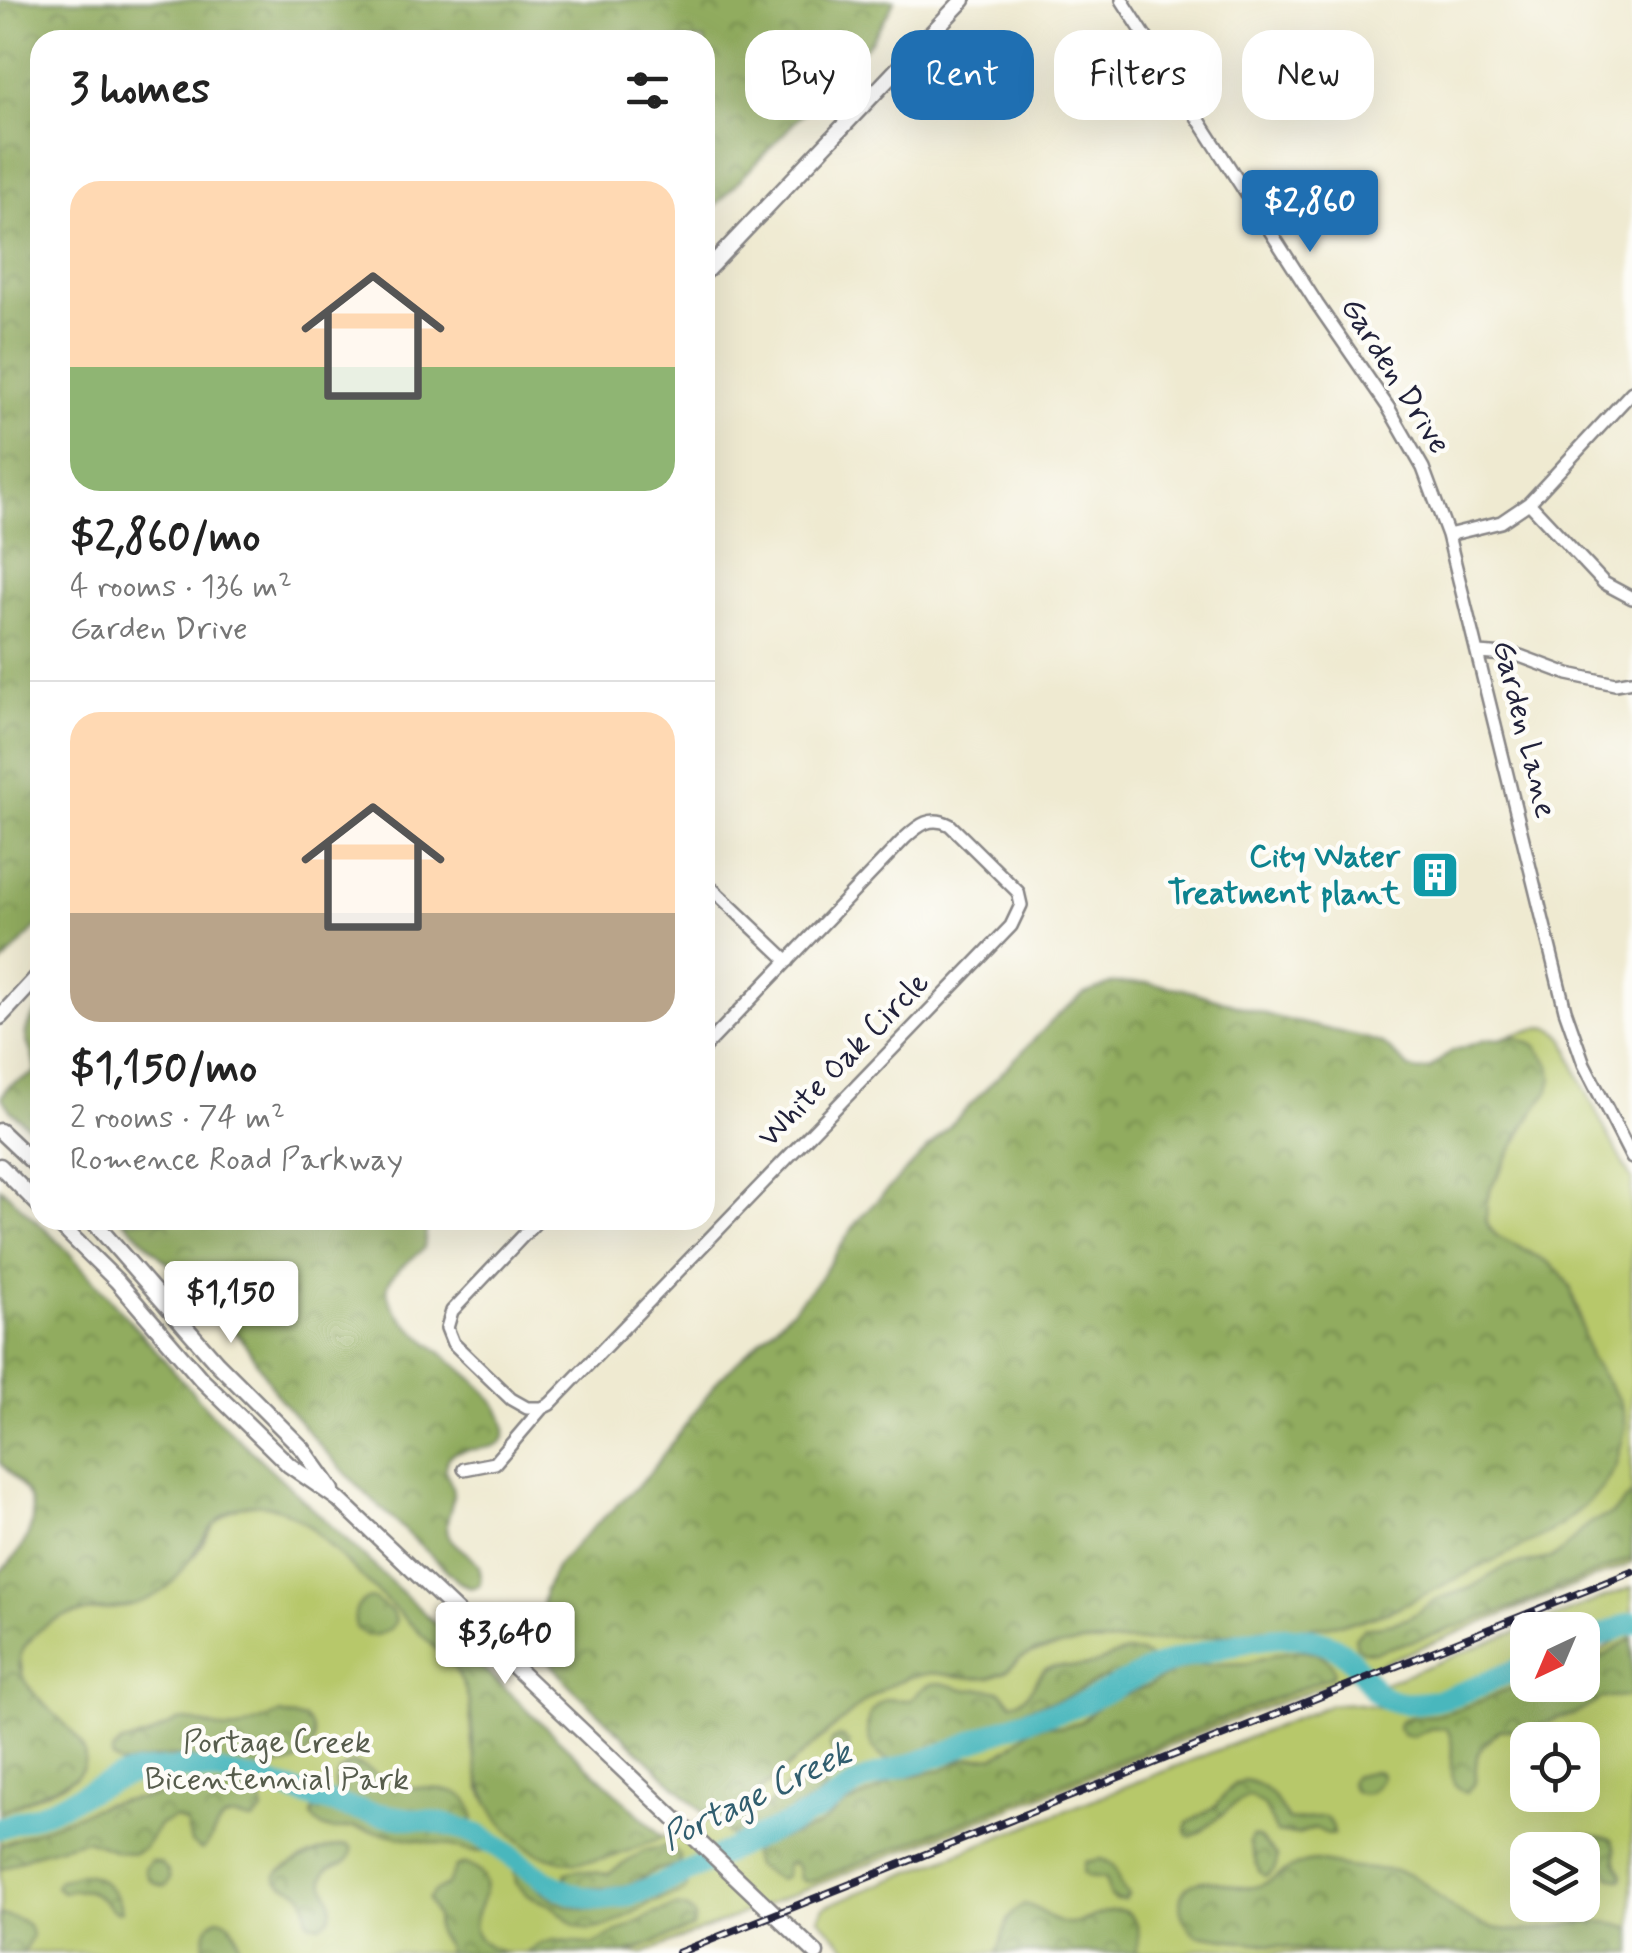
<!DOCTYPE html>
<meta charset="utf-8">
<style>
:root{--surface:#fff;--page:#f2f2f2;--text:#222;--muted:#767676;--line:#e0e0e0;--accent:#1f6fb2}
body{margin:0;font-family:Mynerve,sans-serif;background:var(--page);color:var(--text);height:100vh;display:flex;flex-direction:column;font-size:38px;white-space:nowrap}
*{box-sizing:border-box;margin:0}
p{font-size:32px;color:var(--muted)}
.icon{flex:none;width:55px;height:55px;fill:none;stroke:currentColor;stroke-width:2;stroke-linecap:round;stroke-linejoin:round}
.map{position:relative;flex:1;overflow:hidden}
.side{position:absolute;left:30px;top:30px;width:685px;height:1200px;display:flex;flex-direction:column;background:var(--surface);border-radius:30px;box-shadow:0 10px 40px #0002}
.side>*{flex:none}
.top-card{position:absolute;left:745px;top:30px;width:735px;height:90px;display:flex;gap:20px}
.needle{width:65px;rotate:224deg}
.controls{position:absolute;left:1510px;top:1612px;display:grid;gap:20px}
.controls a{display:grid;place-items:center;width:90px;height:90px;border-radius:20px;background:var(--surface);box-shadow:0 10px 40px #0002;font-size:50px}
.price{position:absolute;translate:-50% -85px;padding:0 22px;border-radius:10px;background:#fff;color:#222;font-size:32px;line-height:65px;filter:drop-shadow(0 2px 5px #0008)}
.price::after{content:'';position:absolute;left:50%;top:60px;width:30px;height:22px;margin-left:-15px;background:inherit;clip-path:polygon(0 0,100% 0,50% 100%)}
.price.selected{background:var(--accent);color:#fff}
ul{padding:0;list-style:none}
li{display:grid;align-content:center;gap:20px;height:530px;padding:0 40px}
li+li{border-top:2px solid var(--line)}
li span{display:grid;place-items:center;height:310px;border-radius:30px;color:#555}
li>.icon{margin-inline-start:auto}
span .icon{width:180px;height:180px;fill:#fffc;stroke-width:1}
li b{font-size:42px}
h2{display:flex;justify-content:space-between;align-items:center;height:120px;padding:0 40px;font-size:42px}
.chip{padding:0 35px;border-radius:30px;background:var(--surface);box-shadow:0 10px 40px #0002;font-size:35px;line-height:90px}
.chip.selected{background:var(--accent);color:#fff}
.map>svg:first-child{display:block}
.green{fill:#b7c86b;stroke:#6c7553;stroke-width:2.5;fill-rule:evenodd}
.forest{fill:url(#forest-crowns);stroke:#5a674d;stroke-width:2.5}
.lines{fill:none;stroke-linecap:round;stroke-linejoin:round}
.river{stroke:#48b7bd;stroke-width:22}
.minor-casing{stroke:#888686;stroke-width:16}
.tertiary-casing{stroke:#888686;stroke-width:19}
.minor{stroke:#fff;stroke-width:11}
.tertiary{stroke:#fff;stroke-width:14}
.rail-casing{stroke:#22223b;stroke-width:8}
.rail{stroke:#fdfcf7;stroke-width:4;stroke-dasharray:11;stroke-linecap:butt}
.labels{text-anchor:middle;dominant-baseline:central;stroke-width:9;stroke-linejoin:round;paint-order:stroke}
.street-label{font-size:32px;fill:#22223b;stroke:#fdfcf7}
.culture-label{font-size:32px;font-weight:bold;fill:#0d838f;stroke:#fdfcf7;text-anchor:end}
.park-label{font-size:32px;fill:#565c4c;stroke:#fdfcf7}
.water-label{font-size:35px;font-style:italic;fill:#315e6f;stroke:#fdfcf7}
</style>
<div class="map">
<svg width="1632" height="1953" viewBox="0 0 1632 1953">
<defs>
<pattern id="forest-crowns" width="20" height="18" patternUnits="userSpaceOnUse" patternTransform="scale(2.5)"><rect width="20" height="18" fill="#91ac5f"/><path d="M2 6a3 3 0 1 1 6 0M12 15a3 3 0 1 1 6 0" fill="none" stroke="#768c50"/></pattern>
</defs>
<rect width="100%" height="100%" fill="#fdfcf7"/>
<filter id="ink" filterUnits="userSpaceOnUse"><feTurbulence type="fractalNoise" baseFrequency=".01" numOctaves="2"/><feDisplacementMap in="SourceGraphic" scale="20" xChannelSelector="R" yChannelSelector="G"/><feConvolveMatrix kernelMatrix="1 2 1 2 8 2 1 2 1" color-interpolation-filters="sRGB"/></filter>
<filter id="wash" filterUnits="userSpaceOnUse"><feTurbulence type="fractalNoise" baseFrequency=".0048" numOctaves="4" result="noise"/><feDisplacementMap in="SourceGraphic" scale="40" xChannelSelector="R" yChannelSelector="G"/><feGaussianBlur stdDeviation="2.25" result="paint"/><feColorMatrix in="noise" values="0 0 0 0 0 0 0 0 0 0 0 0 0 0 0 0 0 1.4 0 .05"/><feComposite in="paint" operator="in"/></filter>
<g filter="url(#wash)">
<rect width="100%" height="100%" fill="#efead1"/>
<path class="green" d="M 1542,1027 C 1552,1028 1557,1030 1563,1037 C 1570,1048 1572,1062 1578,1074 C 1595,1110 1612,1145 1632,1180 L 1632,1563 L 1347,1677 L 1253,1712 L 644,1953 L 0,1953 L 0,1813 L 66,1783 L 82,1770 L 70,1730 L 38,1699 L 23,1678 L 20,1657 L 24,1647 L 41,1627 L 63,1615 L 124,1607 L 196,1554 L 215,1523 L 229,1512 L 245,1504 L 263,1504 L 281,1509 L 295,1516 L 309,1526 L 451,1662 L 462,1678 L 469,1695 L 472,1745 L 481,1790 L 498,1819 L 523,1843 L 612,1857 L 739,1807 L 754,1796 L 865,1701 L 888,1686 L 910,1677 L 931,1673 L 1006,1671 L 1021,1658 L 1038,1651 L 1081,1643 L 1152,1641 L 1324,1626 L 1362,1620 L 1392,1610 L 1533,1541 L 1561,1525 L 1584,1506 L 1626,1427 C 1622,1395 1606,1385 1591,1359 C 1581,1342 1583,1315 1574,1300 C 1566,1286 1550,1272 1539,1259 C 1525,1244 1499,1246 1489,1226 C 1482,1213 1486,1201 1491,1188 L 1533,1112 L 1515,1037 L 1504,1037 Z
M 1632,1587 L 1632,1614 L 1589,1636 L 1583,1638 L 1582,1630 L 1528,1630 L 1527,1658 C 1486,1669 1423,1713 1381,1690 L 1381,1685 L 1384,1683 Z
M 1632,1630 L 1632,1953 L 1258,1953 C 1232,1949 1210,1945 1185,1953 L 852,1953 L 819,1918 L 824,1907 L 833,1903 L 1330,1705 C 1362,1699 1391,1713 1424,1711 C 1459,1709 1494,1687 1527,1676 L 1528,1685 L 1582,1685 L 1583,1664 ZM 1528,1740 L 1582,1740 L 1582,1795 L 1528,1795 ZM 1528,1850 L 1582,1850 L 1582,1905 L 1528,1905 Z"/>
<path class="forest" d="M 0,0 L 894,0 L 890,10 L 870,42 L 705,217 L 705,40 L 40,40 L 40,923 L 0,966 Z
M 1113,983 L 1147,983 L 1183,989 L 1279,1018 L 1366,1038 L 1385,1045 L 1409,1068 L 1419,1071 L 1429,1069 L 1452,1051 L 1485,1040 L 1515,1037 L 1536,1046 L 1550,1065 L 1552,1078 L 1549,1090 L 1525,1125 L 1491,1188 L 1487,1200 L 1486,1220 L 1490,1229 L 1497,1236 L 1548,1262 L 1560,1273 L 1570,1286 L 1590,1358 L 1620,1401 L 1624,1414 L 1626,1427 L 1615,1467 L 1603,1487 L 1584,1506 L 1561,1525 L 1533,1541 L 1392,1610 L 1362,1620 L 1324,1626 L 1152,1641 L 1081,1643 L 1038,1651 L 1021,1658 L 1006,1671 L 991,1677 L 974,1678 L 932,1673 L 910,1677 L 888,1686 L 865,1701 L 754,1796 L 739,1807 L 711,1820 L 566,1682 L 551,1663 L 543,1643 L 540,1616 L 545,1590 L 557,1566 L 582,1538 L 647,1477 L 719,1379 L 796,1306 L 820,1278 L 858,1220 L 1058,1015 L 1084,994 Z
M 40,1008 L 40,1137 L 10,1110 L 2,1098 C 5,1081 24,1082 35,1072 C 35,1042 11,1040 40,1008 Z
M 0,1187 L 64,1247 L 214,1416 L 663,1837 C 637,1847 610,1861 582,1862 C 527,1865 485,1816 476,1766 C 468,1724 478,1701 451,1663 L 309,1526 C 279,1503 241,1493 214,1525 C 190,1551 185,1581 150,1598 C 109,1618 63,1600 31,1639 C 26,1644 21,1651 20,1658 C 12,1703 115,1736 76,1777 L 0,1813 L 0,1572 C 19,1555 39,1528 30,1501 C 25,1486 11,1474 0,1463 Z
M 123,1220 L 419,1220 L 426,1232 L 424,1248 C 413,1260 392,1269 388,1286 C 379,1325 493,1374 504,1422 C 516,1469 439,1431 446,1471 C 448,1479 453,1485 453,1493 C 454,1508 441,1523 450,1538 C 462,1555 488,1558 479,1586 L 470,1588 L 459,1582 L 356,1484 L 322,1448 L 277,1395 L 248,1348 L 200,1289 L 163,1259 Z
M 1632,1494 L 1632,1558 L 1521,1604 L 1436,1634 L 1375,1652 L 1362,1651 L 1357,1647 L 1355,1637 L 1364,1628 L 1393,1623 L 1409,1618 L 1435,1600 L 1470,1588 L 1505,1567 L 1550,1558 L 1559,1554 L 1583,1529 L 1592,1522 L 1612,1514 Z
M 372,1598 L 392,1612 L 396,1620 C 391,1632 379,1636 366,1635 L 356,1628 C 352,1614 357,1600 372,1598 Z
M 1632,1638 L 1632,1694 L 1626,1697 L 1603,1698 L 1574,1715 L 1557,1718 L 1521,1733 L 1509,1729 L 1499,1730 C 1474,1755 1477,1749 1475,1783 L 1465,1793 C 1437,1778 1462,1750 1446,1728 L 1430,1729 L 1413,1737 L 1403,1735 L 1398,1729 L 1399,1723 C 1409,1714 1423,1717 1436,1715 C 1467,1709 1498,1692 1527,1683 L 1528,1685 L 1582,1685 L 1583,1670 Z
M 1303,1650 C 1317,1652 1330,1656 1334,1671 L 1332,1676 L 813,1881 L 806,1882 L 800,1879 L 798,1867 L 793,1862 L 787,1864 L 786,1876 L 780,1880 L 756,1866 L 752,1860 L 752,1853 L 760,1846 L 773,1841 L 817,1827 L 844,1805 L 873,1793 L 895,1779 L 941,1770 L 963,1759 L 996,1756 L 1010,1747 L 1032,1728 L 1047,1725 L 1062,1727 L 1080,1722 L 1104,1702 L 1148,1686 L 1175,1671 L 1195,1665 L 1248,1663 L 1280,1653 Z
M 1128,1652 L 1140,1653 L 1150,1658 L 1149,1664 L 1135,1673 L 1102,1679 L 1062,1699 L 1033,1706 L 974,1734 L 890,1761 C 868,1754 857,1718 880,1703 C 889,1696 900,1701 911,1700 L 922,1689 L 931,1684 L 941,1683 L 968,1690 L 988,1689 L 1000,1691 L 1012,1703 C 1031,1699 1033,1681 1045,1669 C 1060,1663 1072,1669 1087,1666 C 1102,1663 1113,1654 1128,1652 Z
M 279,1714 L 305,1719 C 320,1734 315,1753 295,1762 C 285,1767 291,1763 280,1765 C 270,1768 261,1773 250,1772 C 224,1770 200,1757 173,1756 C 155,1756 138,1764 120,1765 L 112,1758 L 112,1752 L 122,1743 L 147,1737 L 177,1721 L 187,1720 L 227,1730 L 238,1729 Z
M 838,1736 L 843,1737 L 849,1743 L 849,1758 L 846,1763 L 836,1759 L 830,1747 L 832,1740 Z
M 351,1763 C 367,1766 379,1778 394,1784 C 422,1794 471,1777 474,1819 L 466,1824 L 461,1823 C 433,1817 360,1814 341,1796 C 335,1790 336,1788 335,1781 L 339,1772 Z
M 813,1769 C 823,1773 827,1777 826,1788 L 815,1799 L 746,1834 L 735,1837 L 726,1833 L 726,1824 L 729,1819 L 768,1807 L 796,1777 Z
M 1374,1771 L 1379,1772 L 1382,1776 C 1377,1788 1367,1799 1354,1791 L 1350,1783 L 1353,1776 Z
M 1244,1780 C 1268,1784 1276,1800 1288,1820 C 1299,1824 1312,1815 1325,1817 L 1332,1825 L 1334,1834 L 1329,1835 L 1315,1828 L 1298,1834 L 1277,1833 L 1264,1805 L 1249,1796 C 1228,1804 1207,1832 1190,1837 C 1185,1833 1185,1828 1188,1823 L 1216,1806 L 1233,1785 Z
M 203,1788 L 239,1791 L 252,1795 L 262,1801 L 263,1812 L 253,1821 C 246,1821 235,1815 228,1818 C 215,1821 213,1842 202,1850 L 191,1843 L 186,1823 L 175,1818 L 159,1825 L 144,1848 L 132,1854 L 116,1851 L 86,1840 L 34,1854 L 0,1870 L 0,1845 L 105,1804 Z
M 321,1806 C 339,1809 357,1818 376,1822 C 413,1830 452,1828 486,1847 L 486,1850 C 469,1856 458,1845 441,1844 C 412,1840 384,1833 355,1828 C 347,1827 340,1831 332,1830 C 323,1829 318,1824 312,1817 L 313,1811 Z
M 1581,1833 L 1612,1839 L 1615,1846 L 1616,1862 L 1622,1875 L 1621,1880 L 1610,1877 C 1594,1851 1602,1850 1570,1850 L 1572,1840 Z
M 1252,1836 L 1258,1837 L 1277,1856 L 1276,1868 L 1269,1875 L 1264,1876 L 1259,1871 L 1249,1842 Z
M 347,1845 L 352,1849 C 350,1872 329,1858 324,1876 C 320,1890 337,1895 330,1917 L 320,1925 C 298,1922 312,1913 304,1898 C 298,1885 285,1890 276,1879 L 276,1875 C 291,1862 326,1846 347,1845 Z
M 666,1846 L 673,1849 L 680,1856 L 679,1865 L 656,1870 L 631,1884 L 613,1888 L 581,1888 L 567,1882 L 565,1878 L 566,1873 L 576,1870 L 608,1874 L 644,1851 Z
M 1100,1859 C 1120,1865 1113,1869 1120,1884 C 1122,1888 1125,1891 1128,1895 L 1125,1900 L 1116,1900 L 1110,1896 L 1105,1878 L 1087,1876 L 1083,1872 L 1085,1862 Z
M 151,1861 L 160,1863 L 167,1870 L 170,1879 L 165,1886 C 155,1885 146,1879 145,1868 Z
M 1316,1861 C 1329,1863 1342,1867 1355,1868 C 1375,1870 1397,1867 1416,1878 C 1427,1884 1436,1895 1446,1903 C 1462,1916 1481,1926 1501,1929 C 1549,1937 1583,1910 1632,1928 L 1632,1953 L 1327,1953 L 1197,1935 C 1176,1921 1171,1884 1203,1881 C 1222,1879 1238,1892 1258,1886 C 1281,1879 1289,1862 1316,1861 Z
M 466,1864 C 523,1888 430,1929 506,1953 L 447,1953 L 447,1947 L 437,1932 L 436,1917 L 428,1899 L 434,1892 L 447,1885 L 456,1867 Z
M 514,1868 L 520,1869 C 529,1878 538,1890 549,1897 C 592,1925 638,1899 680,1882 L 685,1882 L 687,1887 L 683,1892 L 651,1903 L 609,1926 L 589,1930 L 576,1926 L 552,1906 L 527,1895 L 516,1883 Z
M 81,1874 C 99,1874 120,1893 121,1911 L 116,1912 L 113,1910 C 92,1890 91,1888 63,1892 L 56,1887 L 58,1881 Z
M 1024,1904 C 1041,1907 1050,1923 1068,1924 C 1088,1925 1120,1894 1135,1921 C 1141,1931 1139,1943 1135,1953 L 997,1953 C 1005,1934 1004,1915 1024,1904 Z
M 674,1907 C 684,1906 690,1908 695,1918 L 693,1927 L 628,1953 L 526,1953 L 542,1943 L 555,1940 L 592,1945 L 654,1914 Z
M 0,1915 C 14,1917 32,1920 32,1937 L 23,1953 L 0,1953 Z
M 218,1918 C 235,1921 239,1938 239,1953 L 202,1953 C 206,1940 203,1924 218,1918 Z"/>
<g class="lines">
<path class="river" d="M 1582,1643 L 1632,1623
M 0,1828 C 15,1822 31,1818 47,1811 C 72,1800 96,1786 122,1777 C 200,1752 282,1791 357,1810 C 397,1819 440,1818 478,1835 C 520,1855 558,1905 610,1899 C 655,1893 706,1861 747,1842 C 772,1830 799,1821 822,1807 C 834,1799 845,1791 857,1784 C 884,1771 914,1764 943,1754 C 974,1742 1004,1727 1035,1717 C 1046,1714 1057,1713 1068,1709 C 1108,1694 1146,1667 1189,1656 C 1237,1644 1314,1617 1353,1662 C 1369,1681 1374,1700 1402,1703 C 1445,1706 1489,1680 1528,1665"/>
</g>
</g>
<g filter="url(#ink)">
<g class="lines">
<g class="minor-casing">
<path id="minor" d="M 1122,0 L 1317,304 L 1388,407 L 1423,468 L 1448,535 L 1565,1010 L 1584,1064 L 1632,1158
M 1529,503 L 1604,583 L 1632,598
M 1448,535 L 1501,522 L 1529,503 L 1632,392
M 1478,653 L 1520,656 L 1568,674 L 1615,684 L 1632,681
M 705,882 L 788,961
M 538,1220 L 452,1311 L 447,1328 L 453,1343 L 511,1399 L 527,1408 L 542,1408
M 464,1469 L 495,1463 L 542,1408 L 550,1404 L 1011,926 L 1021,905 L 1018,892 L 950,825 C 931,815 919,825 905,838 L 705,1047"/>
</g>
<g class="tertiary-casing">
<path id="tertiary" d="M 705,272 L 963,0
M 0,1017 L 40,974
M 0,1131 L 40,1169
M 0,1166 L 40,1206
M 55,1220 L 117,1281 L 201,1379 L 289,1465 L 338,1499 L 816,1953
M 92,1220 L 217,1363 L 303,1449 L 332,1490"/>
</g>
<use href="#minor" class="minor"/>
<use href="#tertiary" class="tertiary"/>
<g class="rail-casing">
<path id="rail" d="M 678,1953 L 1632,1572"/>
</g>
<use href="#rail" class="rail"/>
</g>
</g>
<defs>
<g id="building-square" transform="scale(2.5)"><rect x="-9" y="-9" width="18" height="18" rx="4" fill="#0f9aa8" stroke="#fdfcf7"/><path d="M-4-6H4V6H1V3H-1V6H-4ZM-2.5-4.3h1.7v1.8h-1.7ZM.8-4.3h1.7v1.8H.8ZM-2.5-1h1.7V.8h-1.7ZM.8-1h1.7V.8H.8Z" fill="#fff"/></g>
</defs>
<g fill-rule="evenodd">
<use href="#building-square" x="1435" y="875"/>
</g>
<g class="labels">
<g class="street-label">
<text transform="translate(1395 376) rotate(58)">Garden Drive</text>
<text transform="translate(1524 729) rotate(76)">Garden Lane</text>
<text transform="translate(844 1060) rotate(-46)">White Oak Circle</text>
</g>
<g class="culture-label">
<text x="1400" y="857">City Water<tspan x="1400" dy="37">Treatment plant</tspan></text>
</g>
<g class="park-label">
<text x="277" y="1743">Portage Creek<tspan x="277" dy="37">Bicentennial Park</tspan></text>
</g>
<g class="water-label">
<text transform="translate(757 1796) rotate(-26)">Portage Creek</text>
</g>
</g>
</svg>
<div class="controls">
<a><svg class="needle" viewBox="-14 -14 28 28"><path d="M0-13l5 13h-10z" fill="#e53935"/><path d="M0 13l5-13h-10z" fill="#767676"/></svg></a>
<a><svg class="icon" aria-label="locate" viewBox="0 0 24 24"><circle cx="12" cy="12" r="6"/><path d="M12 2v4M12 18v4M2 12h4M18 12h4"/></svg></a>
<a><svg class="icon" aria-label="layers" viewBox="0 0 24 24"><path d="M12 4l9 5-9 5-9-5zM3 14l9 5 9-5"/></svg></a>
</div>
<b class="price selected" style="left:1310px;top:255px">$2,860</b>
<b class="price" style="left:231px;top:1346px">$1,150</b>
<b class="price" style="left:505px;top:1687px">$3,640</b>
<div class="top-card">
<a class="chip">Buy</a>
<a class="chip selected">Rent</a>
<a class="chip">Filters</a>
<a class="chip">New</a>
</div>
<section class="side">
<h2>3 homes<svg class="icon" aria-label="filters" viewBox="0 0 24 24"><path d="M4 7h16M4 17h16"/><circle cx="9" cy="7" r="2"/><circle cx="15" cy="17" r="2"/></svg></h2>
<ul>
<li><span style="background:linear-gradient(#ffd9b3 60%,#8fb573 0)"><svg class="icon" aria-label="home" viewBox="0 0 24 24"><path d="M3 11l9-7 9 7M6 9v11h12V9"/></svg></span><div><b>$2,860/mo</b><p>4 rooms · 136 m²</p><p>Garden Drive</p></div></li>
<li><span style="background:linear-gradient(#ffd9b3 65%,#b9a48a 0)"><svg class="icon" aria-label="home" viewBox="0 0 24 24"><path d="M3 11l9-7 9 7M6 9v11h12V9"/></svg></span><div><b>$1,150/mo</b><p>2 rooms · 74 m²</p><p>Romence Road Parkway</p></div></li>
</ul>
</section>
</div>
